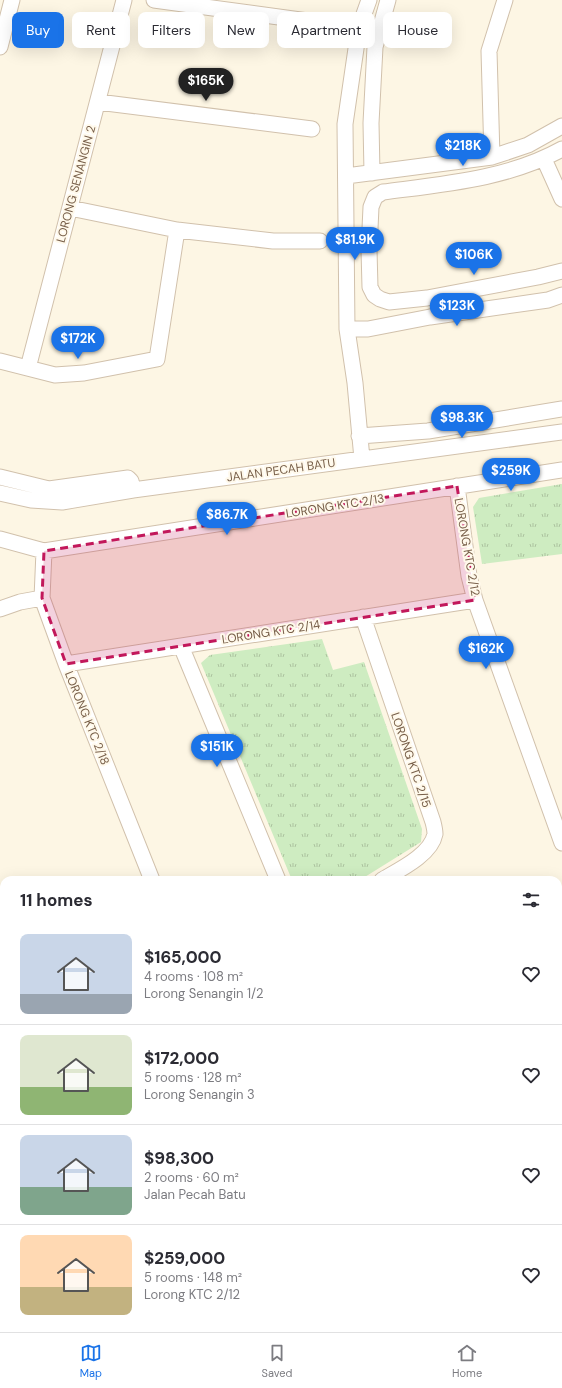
<!DOCTYPE html>
<meta charset="utf-8">
<style>
:root{--surface:#fff;--page:#f2f2f3;--text:#2b2b33;--muted:#7c7c81;--line:#e1e1e2;--accent:#1a73e8}
body{margin:0;font-family:"DM Sans",sans-serif;background:var(--page);color:var(--text);height:100vh;display:flex;flex-direction:column;font-size:15px;white-space:nowrap}
*{box-sizing:border-box;margin:0}
p{font-size:13px;color:var(--muted)}
.icon{flex:none;width:22px;height:22px;fill:none;stroke:currentColor;stroke-width:2;stroke-linecap:round;stroke-linejoin:round}
.map{position:relative;flex:1;overflow:hidden}
.side{position:absolute;left:0px;top:876px;width:562px;height:456px;display:flex;flex-direction:column;background:var(--surface);border-radius:12px 12px 0 0;box-shadow:0 4px 16px #0002}
.side>*{flex:none}
.top-card{position:absolute;left:12px;top:12px;width:538px;height:36px;display:flex;gap:8px}
.price{position:absolute;translate:-50% -34px;padding:0 9px;border-radius:14px;background:var(--accent);color:#fff;font-size:13px;line-height:26px;filter:drop-shadow(0 1px 2px #0008)}
.price::after{content:'';position:absolute;left:50%;top:24px;width:12px;height:9px;margin-left:-6px;background:inherit;clip-path:polygon(0 0,100% 0,50% 100%)}
.price.selected{background:#222;color:#fff}
ul{padding:0;list-style:none}
li{display:flex;align-items:center;gap:12px;height:100px;padding:0 20px}
li+li{border-top:1px solid var(--line)}
li span{display:grid;place-items:center;flex:none;width:112px;height:80px;border-radius:8px;color:#555}
li>.icon{margin-inline-start:auto}
span .icon{width:48px;height:48px;fill:#fffc;stroke-width:1}
li b{font-size:17px}
h2{display:flex;justify-content:space-between;align-items:center;height:48px;padding:0 20px;font-size:17px}
.chip{padding:0 14px;border-radius:8px;background:var(--surface);box-shadow:0 4px 16px #0002;font-size:14px;line-height:36px}
.chip.selected{background:var(--accent);color:#fff}
.menu{display:flex;justify-content:space-around;align-items:center;height:56px;border-top:1px solid var(--line);background:var(--surface);font-size:11px;color:var(--muted)}
.menu a{display:grid;justify-items:center;gap:2px}
.menu .selected{color:var(--accent)}
.map>svg:first-child{display:block}
.grass{fill:url(#grass-tufts)}
.forest{fill:url(#forest-firs)}
.lines{fill:none;stroke-linecap:round;stroke-linejoin:round}
.minor-casing{stroke:#d1c1ac;stroke-width:17}
.minor{stroke:#fff;stroke-width:15}
.marked{fill:#c2185b;fill-opacity:0.2;stroke:#c2185b;stroke-width:3;stroke-dasharray:8 5;stroke-linejoin:round}
.labels{text-anchor:middle;dominant-baseline:central;stroke-width:4;stroke-linejoin:round;paint-order:stroke}
.street-label{font-size:12px;fill:#775e48;stroke:#fff9eb}
</style>
<div class="map">
<svg width="562" height="1332" viewBox="0 0 562 1332">
<defs>
<pattern id="grass-tufts" width="24" height="20" patternUnits="userSpaceOnUse"><rect width="24" height="20" fill="#ceecc1"/><path d="M3 7l-1-3M5 7V3M7 7l1-3M15 17l-1-3M17 17v-4M19 17l1-3" fill="none" stroke="#acc29f"/></pattern>
<pattern id="forest-firs" width="22" height="20" patternUnits="userSpaceOnUse"><rect width="22" height="20" fill="#ceecc1"/><path d="M5 1l3.5 6h-7zM16 11l3.5 6h-7z" fill="#acc29f"/></pattern>
</defs>
<rect width="100%" height="100%" fill="#fdf6e4"/>
<path class="grass" d="M 562,484 L 562,554 L 482,564 L 473,507 L 479,498 Z
M 322,639 L 333,670 L 364,662 L 422,829 L 421,842 L 360,880 L 292,880 L 201,663 L 210,655 Z"/>
<path class="forest" d="M 562,994 L 562,1332 L 176,1332 L 173,1328 L 558,1328 L 558,997 Z"/>
<g class="lines">
<g class="minor-casing">
<path id="minor" d="M 154,0 L 359,28
M 0,47 L 12,0
M 98,102 L 312,129
M 562,149 C 508,179 444,184 383,192 L 375,197 L 371,207 L 369,250 L 370,287 L 374,295 L 380,299 L 389,302 L 427,298 L 538,277 L 562,271
M 492,157 L 489,51 L 505,0
M 544,159 L 562,199
M 372,173 L 371,123 L 375,47 L 388,0
M 346,176 L 492,157 L 528,145 L 562,126
M 70,208 L 177,230 L 273,241 L 320,241
M 347,329 L 368,329 L 430,317 L 548,300 L 562,295
M 0,361 L 55,375 L 84,373 L 157,359 L 177,230
M 28,368 L 124,0
M 359,436 L 428,431 L 562,409
M 362,459 L 355,383 L 347,329 L 345,124 L 359,28 L 369,0
M 0,477 L 49,489 L 128,478 L 131,481 L 133,490
M 457,486 L 469,576 L 475,600 L 562,843
M 0,493 L 31,500 L 62,502 L 133,490 L 562,432
M 0,539 L 44,551 L 562,470
M 44,551 L 42,598 L 66,664 L 152,880
M 0,609 L 20,602 L 42,598
M 363,617 L 433,822 C 434,826 435,831 435,834 C 431,855 399,870 382,880
M 181,646 L 278,880
M 66,664 L 475,600
M 558,900 L 562,897
M 558,974 L 562,970
M 0,999 L 4,996
M 0,1096 L 4,1101
M 0,1136 L 4,1140
M 0,1177 L 4,1182
M 0,1212 L 4,1217
M 82,1328 L 85,1332
M 122,1328 L 125,1332
M 151,1328 L 154,1332
M 0,1332 L 4,1327"/>
</g>
<use href="#minor" class="minor"/>
</g>
<path class="marked" d="M 457,486 L 475,600 L 66,664 L 42,598 L 44,551 Z"/>
<g class="labels">
<g class="street-label">
<text transform="translate(76 184) rotate(-75)">LORONG SENANGIN 2</text>
<text transform="translate(281 470) rotate(-8)">JALAN PECAH BATU</text>
<text transform="translate(335 506) rotate(-9)">LORONG KTC 2/13</text>
<text transform="translate(467 547) rotate(80)">LORONG KTC 2/12</text>
<text transform="translate(271 632) rotate(-9)">LORONG KTC 2/14</text>
<text transform="translate(87 718) rotate(68)">LORONG KTC 2/18</text>
<text transform="translate(411 760) rotate(71)">LORONG KTC 2/15</text>
</g>
</g>
</svg>
<b class="price selected" style="left:206px;top:102px">$165K</b>
<b class="price" style="left:463px;top:167px">$218K</b>
<b class="price" style="left:355px;top:261px">$81.9K</b>
<b class="price" style="left:474px;top:276px">$106K</b>
<b class="price" style="left:457px;top:327px">$123K</b>
<b class="price" style="left:78px;top:360px">$172K</b>
<b class="price" style="left:462px;top:439px">$98.3K</b>
<b class="price" style="left:511px;top:492px">$259K</b>
<b class="price" style="left:227px;top:536px">$86.7K</b>
<b class="price" style="left:486px;top:670px">$162K</b>
<b class="price" style="left:217px;top:768px">$151K</b>
<div class="top-card">
<a class="chip selected">Buy</a>
<a class="chip">Rent</a>
<a class="chip">Filters</a>
<a class="chip">New</a>
<a class="chip">Apartment</a>
<a class="chip">House</a>
</div>
<section class="side">
<h2>11 homes<svg class="icon" aria-label="filters" viewBox="0 0 24 24"><path d="M4 7h16M4 17h16"/><circle cx="9" cy="7" r="2"/><circle cx="15" cy="17" r="2"/></svg></h2>
<ul>
<li><span style="background:linear-gradient(#c9d6e8 75%,#9aa5b1 0)"><svg class="icon" aria-label="home" viewBox="0 0 24 24"><path d="M3 11l9-7 9 7M6 9v11h12V9"/></svg></span><div><b>$165,000</b><p>4 rooms · 108 m²</p><p>Lorong Senangin 1/2</p></div><svg class="icon" aria-label="heart" viewBox="0 0 24 24"><path d="M12 20l-8-8c-3-5 5-10 8-4 3-6 11-1 8 4z"/></svg></li>
<li><span style="background:linear-gradient(#dfe7d0 65%,#8fb573 0)"><svg class="icon" aria-label="home" viewBox="0 0 24 24"><path d="M3 11l9-7 9 7M6 9v11h12V9"/></svg></span><div><b>$172,000</b><p>5 rooms · 128 m²</p><p>Lorong Senangin 3</p></div><svg class="icon" aria-label="heart" viewBox="0 0 24 24"><path d="M12 20l-8-8c-3-5 5-10 8-4 3-6 11-1 8 4z"/></svg></li>
<li><span style="background:linear-gradient(#c9d6e8 65%,#7fa58c 0)"><svg class="icon" aria-label="home" viewBox="0 0 24 24"><path d="M3 11l9-7 9 7M6 9v11h12V9"/></svg></span><div><b>$98,300</b><p>2 rooms · 60 m²</p><p>Jalan Pecah Batu</p></div><svg class="icon" aria-label="heart" viewBox="0 0 24 24"><path d="M12 20l-8-8c-3-5 5-10 8-4 3-6 11-1 8 4z"/></svg></li>
<li><span style="background:linear-gradient(#ffd9b3 65%,#c2b280 0)"><svg class="icon" aria-label="home" viewBox="0 0 24 24"><path d="M3 11l9-7 9 7M6 9v11h12V9"/></svg></span><div><b>$259,000</b><p>5 rooms · 148 m²</p><p>Lorong KTC 2/12</p></div><svg class="icon" aria-label="heart" viewBox="0 0 24 24"><path d="M12 20l-8-8c-3-5 5-10 8-4 3-6 11-1 8 4z"/></svg></li>
</ul>
</section>
</div>
<nav class="menu">
<a class="selected"><svg class="icon" aria-label="map" viewBox="0 0 24 24"><path d="M3 6l6-2 6 2 6-2v14l-6 2-6-2-6 2zM9 4v14M15 6v14"/></svg>Map</a>
<a><svg class="icon" aria-label="saved" viewBox="0 0 24 24"><path d="M7 4h10v16l-5-4-5 4z"/></svg>Saved</a>
<a><svg class="icon" aria-label="home" viewBox="0 0 24 24"><path d="M3 11l9-7 9 7M6 9v11h12V9"/></svg>Home</a>
</nav>
